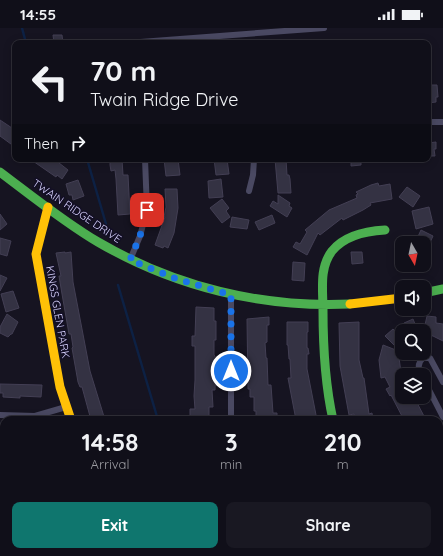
<!DOCTYPE html>
<html lang="en">
<head>
<meta charset="utf-8">
<style>
	body { margin:0; font-family:Quicksand,sans-serif; background:#191822; color:#f1f3f6; height:100vh; display:flex; flex-direction:column; font-size:15px; white-space:nowrap }
	* { box-sizing:border-box; margin:0 }
	p { font-size:13px; color:#9c9ca2 }
	.icon { flex:none; width:22px; height:22px; fill:none; stroke:currentColor; stroke-width:2; stroke-linecap:round; stroke-linejoin:round }
	.map { position:relative; flex:1; overflow:hidden }
	.details { position:absolute; left:0px; top:388px; width:443px; height:140px; display:flex; flex-direction:column; background:#100f19; border-radius:12px 12px 0 0; box-shadow:0 2px 10px #0003,0 0 0 1px #302f38 }
	.details>* { flex:none }
	.hud { position:absolute; left:12px; top:12px; width:419px; height:122px; border-radius:8px; box-shadow:0 2px 10px #0003,0 0 0 1px #302f38; background:#100f19; color:#f1f3f6; overflow:hidden }
	.needle { width:26px; rotate:171deg }
	.fabs { position:absolute; left:395px; top:208px; display:grid; gap:8px }
	.fabs a { display:grid; place-items:center; width:36px; height:36px; border-radius:8px; background:#100f19; box-shadow:0 2px 10px #0003,0 0 0 1px #302f38; font-size:20px }
	.pin { position:absolute; display:grid; place-items:center; width:34px; height:34px; color:#fff; margin:-17px; border-radius:8px; box-shadow:0 2px 6px #0006 }
	.me { position:absolute; width:44px; margin:-22px; rotate:0deg; stroke-linejoin:round; filter:drop-shadow(0 0 3px #0008) }
	.turn { display:flex; align-items:center; gap:14px; height:84px; padding:0 12px; font-size:18px }
	.turn .icon { width:52px; height:52px; stroke-width:2.5 }
	.turn b { display:block; font-size:28px; line-height:34px }
	.then { display:flex; align-items:center; height:38px; padding:0 12px; background:#0003; gap:8px; font-size:15px }
	.eta { display:flex; justify-content:space-evenly; align-items:center; height:68px; text-align:center }
	.eta b { font-size:24px; font-weight:800; line-height:28px }
	.button { display:flex; gap:8px; margin-top:auto; padding:8px 12px }
	.button a { flex:1; height:46px; border-radius:8px; background:#0f766e; color:#fff; font-size:16px; font-weight:800; line-height:46px; text-align:center }
	.button a+a { background:#191822; color:#f1f3f6 }
	.status { display:flex; justify-content:space-between; align-items:center; height:28px; padding:0 20px; background:#100f19; direction:ltr }
	.status svg { height:11px; fill:currentColor }
	.map>svg:first-child { display:block }
</style>
</head>
<body>
<div class="status"><b>14:55</b><svg viewBox="0 0 49 12"><path d="M0 12V9h3v3zM5 12V6h3v6zM10 12V3h3v9zM15 12V0h3v12zM26 1h20v11H26zM47 4h2v5h-2z"/></svg></div>
<div class="map">
<svg width="443" height="528" viewBox="0 0 443 528">
	<rect width="100%" height="100%" fill="#161421"/>
	<g fill="none" stroke-linecap="round" stroke-linejoin="round">
		<!-- stream -->
		<path stroke="#0d2144" stroke-width="2.5" d="M22,0L26,15
			M87,131L106,196
			M118,257L158,392
			M192,528L201,524
			M296,528L297,524"/>
	</g>
	<!-- building -->
	<path fill="#343243" stroke="#433f54" d="M53,7H62L63,15H54Z
		M428,57H437L438,69H436V74L428,75Z
		M0,92L15,102V119L0,108Z
		M436,114V121H434L435,128H428V115Z
		M30,131H54L68,142L62,151L57,147L56,149Z
		M110,131H122L123,147H128L130,186L118,187L116,151L115,142L111,143L110,137Z
		M164,131H178L180,147L166,148Z
		M214,131H227L229,146L216,147Z
		M275,131H286L287,147H289L290,151L291,165H278Z
		M351,131H361V137L351,138Z
		M221,151L223,169L209,170L208,153Z
		M78,152L84,168L73,172L72,167H69L66,156Z
		M378,155L379,158L390,156L392,171L370,175L371,177L363,182L343,192L342,190L320,207L318,205L307,227L293,219L296,214L300,216L307,204L305,202L329,182L357,170L356,167L358,166L356,164L371,157Z
		M407,159L420,168L413,179L399,169Z
		M165,161H177L178,180L174,205L168,220L164,218L163,220L155,217L165,189H164L166,179Z
		M278,167L290,175L289,178L292,180L287,189L270,178L273,173L278,176Z
		M222,171L229,180L226,183L230,189L222,195L210,180Z
		M429,179L433,196L416,201L412,183Z
		M0,186L7,196L0,202Z
		M272,187L275,195L259,202L255,194Z
		M232,189L249,192L247,201L230,199Z
		M421,202L433,208L424,228V215H415Z
		M0,210L11,213L7,228L0,226Z
		M65,224V225L71,224L73,254L90,343L105,392H91L82,359H80L78,354L72,320L73,319L71,306H69L62,266L59,248H61L56,225Z
		M351,224H362L363,235L352,236Z
		M293,234L305,235L304,253L292,252Z
		M0,247L7,250L0,263Z
		M13,263L19,280L6,284L1,266Z
		M196,279L214,280V293H216V312H214V327L215,328L216,338L215,362H212L213,379H209V391H190V381H195L194,368L195,352V318H192V308H195Z
		M7,286L18,294L12,306H11L8,309L0,305V299Z
		M427,288L436,289V295L443,296V313L433,308L424,306V303H408L404,295L413,291L415,296L425,297Z
		M269,289V297H267V314L265,315L266,330H267L268,357H271L273,385H277V392H257L256,391V383H254V369H250V361H248L247,291Z
		M287,294H308V304H307V320H308L309,326H307V341L317,392H296L288,350H291L290,331H289L288,317H287Z
		M359,294V332L363,350H364L369,386L372,385L373,392H353V390L354,389V386L349,387L340,338L339,295Z
		M393,301L402,310V317L398,321L385,308Z
		M383,317L401,324L399,330L402,351V369H414L426,392H404L391,367L390,368L386,361L390,359L385,349L381,350L379,332Z
		M0,356L42,357L41,369L20,368V370L3,369V365H0Z"/>
	<g fill="none" stroke-linecap="round" stroke-linejoin="round">
		<!-- street -->
		<path stroke="#4a4962" stroke-width="6" d="M127,15L324,0
			M428,94H443
			M249,163L253,147L254,131
			M130,232L140,208L147,182L145,131
			M231,267V387
			M422,347C418,340 417,336 423,330H430L443,354
			M424,352L443,389
			M0,387L35,388L66,379
			M439,486L443,487"/>
		<!-- fast -->
		<path stroke="#4caf50" stroke-width="9" d="M0,144C32,168 64,194 98,214C175,259 262,280 350,276
			M424,265L443,261
			M333,392C325,356 323,319 323,282C323,262 319,240 332,223C345,207 366,203 385,202
			M0,510L4,511
			M36,524L46,528
			M0,525L8,528"/>
		<!-- slow -->
		<path stroke="#ffc107" stroke-width="9" d="M48,179L36,226L60,359L71,392
			M350,276L402,270"/>
	</g>
	<g fill="none" stroke-linecap="round" stroke-linejoin="round">
		<!-- route -->
		<path stroke="#1a73e8" stroke-width="7" stroke-dasharray="0 12.6" d="M147,182L140,208L130,232L177,251L231,267V343"/>
	</g>
	<g text-anchor="middle" dominant-baseline="central" stroke-width="3" stroke-linejoin="round" paint-order="stroke">
		<!-- street labels -->
		<g font-size="11" fill="#d9d4ff" stroke="#130f26">
			<text transform="translate(77 183) rotate(34)">TWAIN RIDGE DRIVE</text>
			<text transform="translate(58 284) rotate(80)">KINGS GLEN PARK</text>
		</g>
	</g>
</svg>
<div class="fabs">
<a><svg class="needle" viewBox="-14 -14 28 28"><path d="M0-13l5 13h-10z" fill="#e53935"/><path d="M0 13l5-13h-10z" fill="#9c9ca2"/></svg></a>
<a><svg class="icon" aria-label="sound" viewBox="0 0 24 24"><path d="M4 9h4l5-4v14l-5-4H4zM17 9q2 3 0 6"/></svg></a>
<a><svg class="icon" aria-label="search" viewBox="0 0 24 24"><circle cx="10" cy="10" r="6"/><path d="M15 15l6 6"/></svg></a>
<a><svg class="icon" aria-label="layers" viewBox="0 0 24 24"><path d="M12 4l9 5-9 5-9-5zM3 14l9 5 9-5"/></svg></a>
</div>
<div class="pin" style="left:147px;top:182px;background:#d93025"><svg class="icon" aria-label="arrive" viewBox="0 0 24 24"><path d="M6 21V4h12l-3 4 3 4H6"/></svg></div>
<svg class="me" style="left:231px;top:343px" viewBox="-20 -20 40 40"><circle r="17" fill="#1a73e8" stroke="#fff" stroke-width="3"/><path d="M0-11L8 9 0 5-8 9z" fill="#fff"/></svg>
<div class="hud">
<div class="turn"><svg class="icon" aria-label="left" viewBox="0 0 24 24"><path d="M17 20v-9H6M10 6l-5 5 5 5"/></svg><div><b>70 m</b>Twain Ridge Drive</div></div>
<div class="then">Then<svg class="icon" aria-label="right" viewBox="0 0 24 24"><path d="M7 20v-9h11M14 6l5 5-5 5"/></svg></div>
</div>
<section class="details">
<div class="eta">
<div><b>14:58</b><p>Arrival</p></div>
<div><b>3</b><p>min</p></div>
<div><b>210</b><p>m</p></div>
</div>
<div class="button"><a>Exit</a><a>Share</a></div>
</section>
</div>
</body>
</html>
